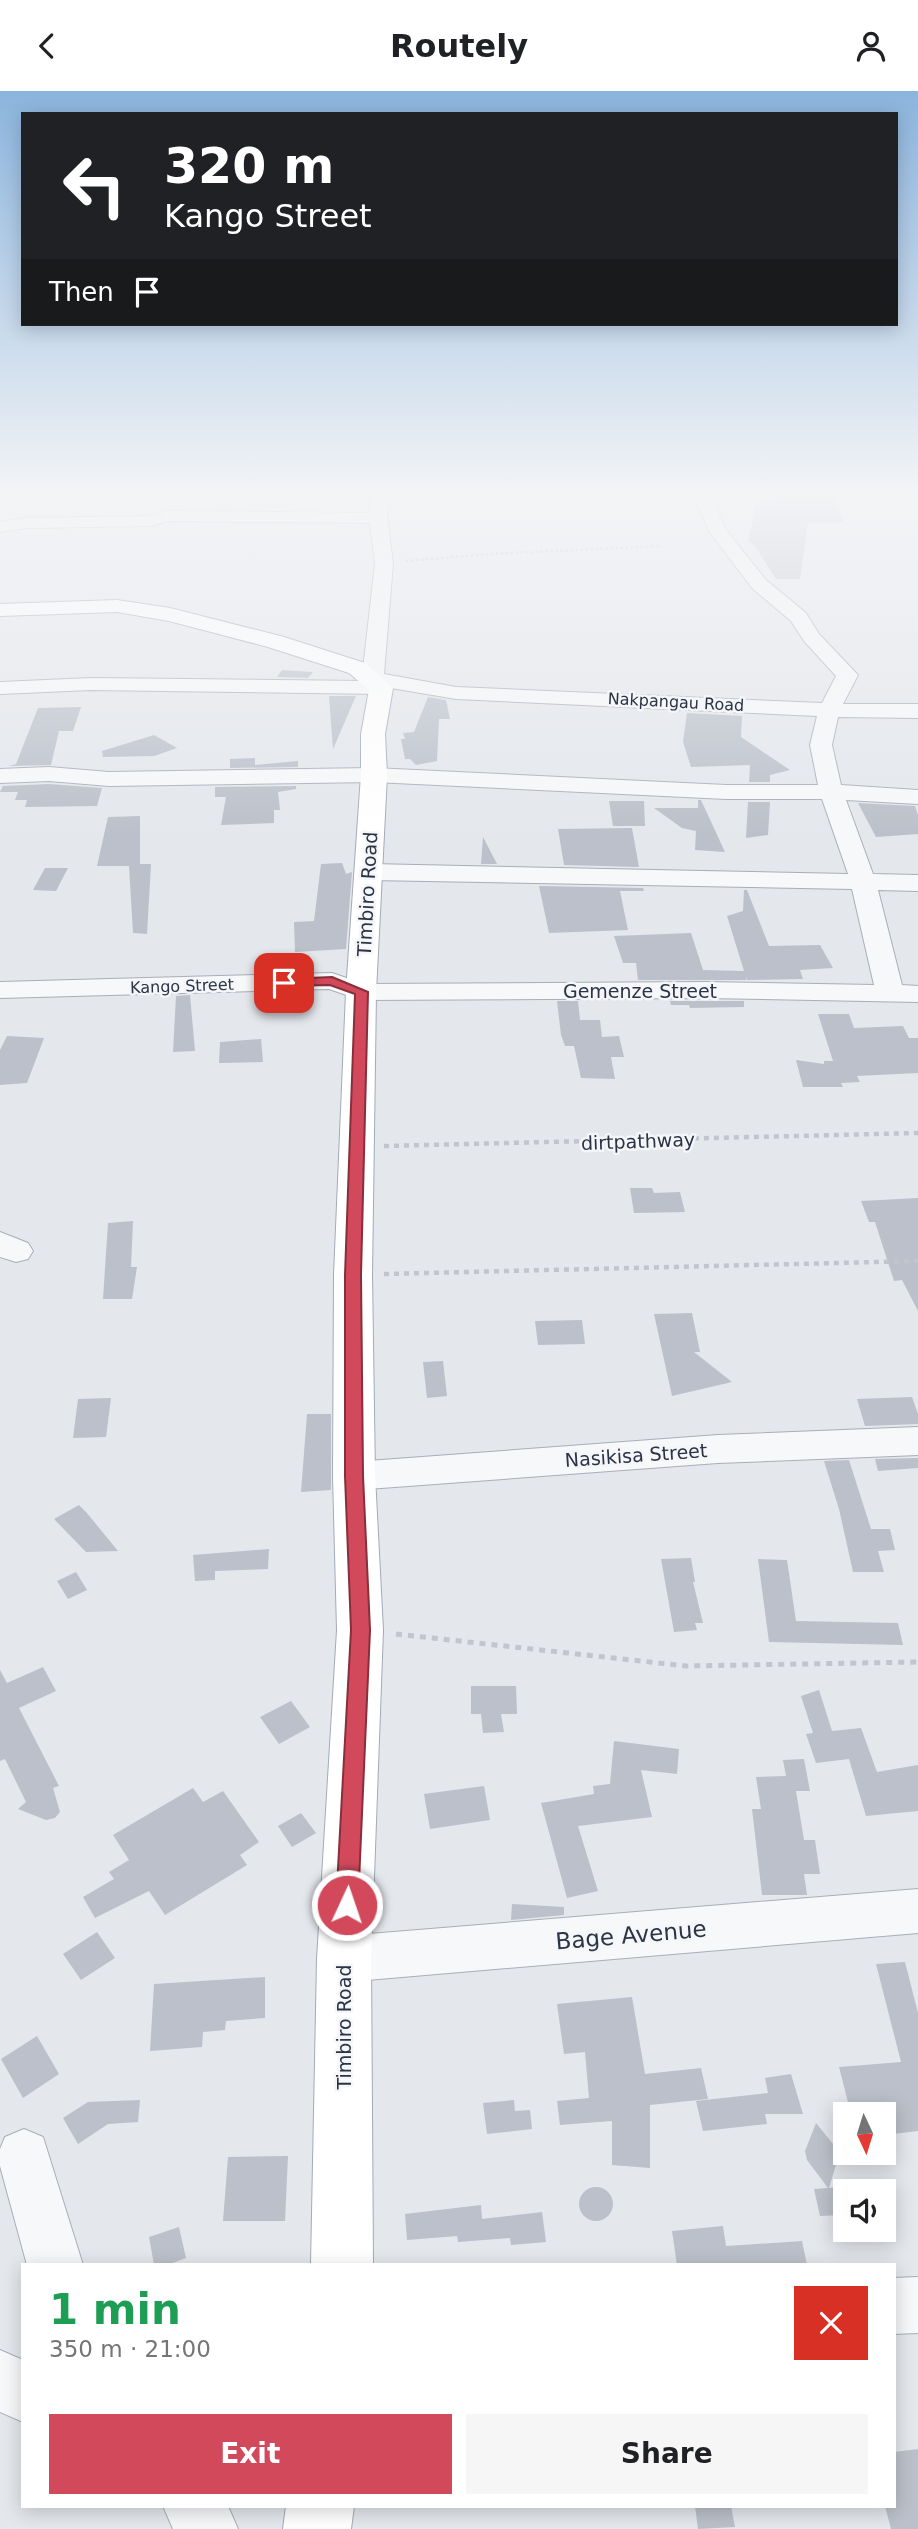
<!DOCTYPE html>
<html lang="en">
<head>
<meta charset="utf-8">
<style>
	body { margin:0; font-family:"DejaVu Sans",sans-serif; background:#f6f6f6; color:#202124; height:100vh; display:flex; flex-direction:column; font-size:26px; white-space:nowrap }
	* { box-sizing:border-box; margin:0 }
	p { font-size:23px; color:#757577 }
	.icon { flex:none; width:38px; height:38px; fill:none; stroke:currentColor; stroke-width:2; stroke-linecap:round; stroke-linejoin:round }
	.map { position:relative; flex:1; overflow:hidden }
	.side { position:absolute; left:21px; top:2172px; width:875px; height:245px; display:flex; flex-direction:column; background:#fff; border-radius:0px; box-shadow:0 4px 18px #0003 }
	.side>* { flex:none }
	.banner { position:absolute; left:21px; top:21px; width:877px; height:214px; border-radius:0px; box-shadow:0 4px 18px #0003; background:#202124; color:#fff; overflow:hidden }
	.needle { width:46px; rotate:176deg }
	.buttons { position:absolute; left:833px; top:2011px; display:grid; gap:14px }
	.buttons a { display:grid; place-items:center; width:63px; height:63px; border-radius:0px; background:#fff; box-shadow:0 4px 18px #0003; font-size:35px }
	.pin { position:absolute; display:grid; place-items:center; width:60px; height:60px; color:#fff; margin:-30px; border-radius:14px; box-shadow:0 4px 10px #0006 }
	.me { position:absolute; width:77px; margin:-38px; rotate:3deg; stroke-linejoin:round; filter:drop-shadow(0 0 5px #0008) }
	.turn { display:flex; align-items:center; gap:24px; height:147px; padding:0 28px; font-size:32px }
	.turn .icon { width:91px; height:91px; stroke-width:2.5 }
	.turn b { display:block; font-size:49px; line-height:60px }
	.then { display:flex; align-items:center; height:66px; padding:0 28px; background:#0003; gap:14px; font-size:26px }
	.round { display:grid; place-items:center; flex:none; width:74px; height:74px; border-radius:0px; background:#f6f6f6 }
	.overview { display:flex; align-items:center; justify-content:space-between; height:119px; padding:0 28px }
	h1 { font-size:42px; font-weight:800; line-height:52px; color:#1e9e55 }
	.cta { display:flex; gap:14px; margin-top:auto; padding:14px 28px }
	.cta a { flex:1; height:80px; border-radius:0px; background:#d1495b; color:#fff; font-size:28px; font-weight:800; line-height:80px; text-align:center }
	.cta a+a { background:#f6f6f6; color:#202124 }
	header { display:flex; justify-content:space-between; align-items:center; height:91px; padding:0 28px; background:#fff; font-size:32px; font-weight:800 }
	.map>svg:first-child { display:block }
</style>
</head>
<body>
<header><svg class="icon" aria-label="back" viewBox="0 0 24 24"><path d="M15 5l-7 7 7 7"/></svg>Routely<svg class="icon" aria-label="person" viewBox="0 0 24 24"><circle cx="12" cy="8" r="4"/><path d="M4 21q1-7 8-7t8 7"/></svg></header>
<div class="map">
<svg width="918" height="2438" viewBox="0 0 918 2438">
	<rect width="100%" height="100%" fill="#e4e7ec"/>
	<!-- building -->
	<path fill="#bbc0ca" d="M832,407L844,431L808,432L800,488H776L754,454L748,450L757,409Z
		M282,579L313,581L308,587L277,586Z
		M329,605H356L333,658Z
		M428,606L446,609L450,628H439L437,670L416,674L410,668H405L401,648H405L403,642L414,641Z
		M81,616L73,640H59L51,674L9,675L16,673L38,617Z
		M687,622L742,625L741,646L790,679L770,684V691H749L750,674L691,676L683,651Z
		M154,644L177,657L154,665L103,666L102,660Z
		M255,667V674L298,670V676L230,677V668Z
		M49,693L102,697L97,715L25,716L27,709H15L18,701H0L3,695Z
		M296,695V698L278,701L280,719H274V732L221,734L226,706H215V696Z
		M698,709H701L725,761L695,759L696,740L682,737L654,717H698Z
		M609,710H644L645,735H613Z
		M748,711H770L768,744L746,747Z
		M858,712L915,715L918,724V743L876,746Z
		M140,725V773H151L147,843L133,842L129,775H97L108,726Z
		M632,737L639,776L564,774L558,738Z
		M483,746L497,773H481Z
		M342,772L346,783L352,781L346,858L295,861L294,831L314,830L321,773Z
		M45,777H68L56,800L33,799Z
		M539,795L643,797L644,800H620L628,839L549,842Z
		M744,799H747L769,855L820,854L833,877L800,879L803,888L747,889L746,886V889H638L636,872H623L614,845L691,842L703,879L744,880L727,825L743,820Z
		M190,904L195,960L173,961L176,905Z
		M557,910H578L580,929H600L602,946L619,945L624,966H611L615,988L581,987L574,955H565L561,944Z
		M670,910H744V916L690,917L689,914H671Z
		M818,923H849L854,937L903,935L909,947H918V982L857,985L860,991L841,992L843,996H803L796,969L824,973V970H833Z
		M7,945L44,947L27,992L0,994V959Z
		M261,948L263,971L219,972L220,951Z
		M630,1097H652L654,1102L680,1101L685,1121L634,1122Z
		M918,1107V1220L902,1189L894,1190L875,1131H869L861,1110Z
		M133,1130L131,1176H137L132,1208H103L108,1132Z
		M692,1222L700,1261H694L732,1291L672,1305L654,1223Z
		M582,1229L585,1253L538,1254L535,1230Z
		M443,1270L447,1305L427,1307L423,1271Z
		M912,1306L918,1323V1333L865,1335L857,1308Z
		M111,1307L106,1346L73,1347L78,1308Z
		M307,1323H331V1399L301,1401Z
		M918,1367V1377L878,1380L875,1368Z
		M849,1369L871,1438H890L895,1459L878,1460L884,1481H853L839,1418L824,1370Z
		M79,1414L86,1421L118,1460L86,1461L54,1428Z
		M269,1458L268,1478L215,1480V1489L195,1490L193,1464Z
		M691,1467L695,1491H693L703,1532H695L697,1539L674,1541L661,1468Z
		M758,1468L787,1469L796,1530L898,1532L903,1554L769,1551Z
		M76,1481L87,1499L68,1508L57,1490Z
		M43,1576L56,1600L19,1617L59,1695L53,1697L60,1721L55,1727L46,1729L18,1718L26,1711L5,1668L0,1670V1579L7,1592Z
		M471,1595H516L517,1623H501L504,1641L483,1642L481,1623H471Z
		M819,1599L832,1640L861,1637L877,1681L918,1674V1720L866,1725L849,1668L816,1672L806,1643L813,1642L801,1605Z
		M291,1610L310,1636L279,1653L260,1626Z
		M614,1650L679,1658L677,1683L641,1679L652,1726L578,1735L598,1800L567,1807L541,1712L594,1703L593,1695L610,1693Z
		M804,1668L810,1700H796L804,1749H815L820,1783H804L807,1804H762L752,1718H761L756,1686L786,1685L783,1669Z
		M484,1695L490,1729L430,1738L424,1703Z
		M193,1697L203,1711L223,1700L259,1751L240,1764L247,1774L165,1824L149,1800L95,1827L83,1806L114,1788L109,1781L129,1769L113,1744Z
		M301,1722L316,1742L292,1756L278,1735Z
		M512,1813L564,1816V1824L511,1829Z
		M97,1841L115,1867L81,1889L63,1863Z
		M905,1871L918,1922V2040L884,2044V2023H851L839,1976L901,1971L876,1873Z
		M265,1886V1927L226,1930L225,1939L203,1941L202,1956L150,1960L154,1893Z
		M632,1906L645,1983L701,1977L708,2008L650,2014V2077L612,2074V2030L560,2034L557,2010L589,2007L585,1961L564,1963L557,1913Z
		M37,1945L59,1983L23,2007L1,1968Z
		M791,1983L803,2023H765L767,2033L703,2040L696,2010L768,2002L765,1987Z
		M140,2009L138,2031L108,2033L78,2053L63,2027L88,2011Z
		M514,2009L515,2020L530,2019L532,2038L487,2043L483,2012Z
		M816,2032L837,2058L838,2067L829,2097L836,2096L842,2124L820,2125L814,2098L828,2097L807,2069L805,2060Z
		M288,2065L285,2130H223L228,2066Z
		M579 2113a17 17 0 1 1 34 0a17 17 0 1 1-34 0Z
		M481,2114L482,2128L542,2121L546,2151L511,2154L510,2147L458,2151L457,2145L407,2149L405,2123Z
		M723,2135L726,2155L802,2150L807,2174H677L672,2140Z
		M179,2136L186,2167L167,2174H154L149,2146Z
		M918,2358V2438H891L885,2415H894V2361Z
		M695,2415H731L735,2436L698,2438Z"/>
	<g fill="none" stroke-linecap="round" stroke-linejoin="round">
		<!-- minor casing -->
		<g stroke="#a9aeb7" stroke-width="2">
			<path id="minor" d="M371,402H389L387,427L393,472L384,583L456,596L822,612L836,585L804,550L791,530L752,497L709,440L693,402H710L726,439L766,489L806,522L819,543L858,584L843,613H918V627L838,626L832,654L841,694L918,699V713L846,709L873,783L918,784V800L878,799L902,894L918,895V911L705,907L361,909L329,898L0,907V891L332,882L364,893L705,891L874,894L852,798L370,789L361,786L357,781L361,776L370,773L848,783L822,708H726L374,691L109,695L49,690L0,692V678L49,676L109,681L374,677L726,694H818L810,654L817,625L456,608L391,597L389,602L381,603L91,599L0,603V591L91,587L365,590L362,587L375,472L370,432L168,430L149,435L26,437L0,441V431L26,427L149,425L168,420L370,422Z
				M0,1141L28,1152L33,1160L28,1168L16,1171L0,1166Z
				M918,1336V1364L718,1372L354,1399L340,1395L335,1385L340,1375L354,1371L718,1344Z
				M918,1798V1842L344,1891L327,1884L319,1868L327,1852L344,1845Z
				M24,2038L43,2046L83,2174H27L0,2075V2058L5,2046Z
				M918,2186V2242L894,2243V2187Z
				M0,2259L23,2269V2331L0,2321Z
				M163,2415H228L238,2438H173Z"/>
		</g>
		<!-- major casing -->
		<g stroke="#a3abb8" stroke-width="2">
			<path id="major" d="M117,509L170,517L284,546L365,572L393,597L385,643L387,684L376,901L372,1184L375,1385L383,1539L371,1868L373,2174H311L317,1868L337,1539L333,1385L334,1184L346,901L361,684V643L369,599L349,582L268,556L169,530L117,521L0,525V513Z
				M286,2415H354L351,2438H283Z"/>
		</g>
		<!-- path-far2 -->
		<path stroke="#c2c5cb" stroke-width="2.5" stroke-dasharray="2.5 2.5" stroke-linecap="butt" d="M406,470L489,463L661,455"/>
		<!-- path-far1 -->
		<path stroke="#c2c5cb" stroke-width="4.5" stroke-dasharray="5 5" stroke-linecap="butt" d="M384,1055L918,1042
			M384,1183L918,1170"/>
		<!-- path -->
		<path stroke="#c2c5cb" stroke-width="5" stroke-dasharray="6 6" stroke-linecap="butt" d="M396,1543L686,1575L918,1571"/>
		<!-- minor -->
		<use href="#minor" fill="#f7f8fa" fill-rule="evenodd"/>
		<!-- major -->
		<use href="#major" fill="#fff" fill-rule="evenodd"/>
	</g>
	<!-- sky -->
	<linearGradient id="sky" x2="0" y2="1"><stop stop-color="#8bb4dd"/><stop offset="0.54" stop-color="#f3f4f6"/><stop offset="1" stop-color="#f3f4f6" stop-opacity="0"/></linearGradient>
	<rect width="918" height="744" fill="url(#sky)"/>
	<!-- route -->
	<path fill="#d1495b" stroke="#882f3b" stroke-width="2" d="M332,886L368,901L361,1184L363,1385L370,1539L358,1814L355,1821L347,1824L339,1821L336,1814L351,1539L345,1385V1184L355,903L330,894L284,895L277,892L284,888Z"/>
	<g text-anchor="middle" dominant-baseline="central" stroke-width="5" stroke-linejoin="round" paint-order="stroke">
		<!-- far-street labels -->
		<g font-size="16" fill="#2b3445" stroke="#f4f6f9">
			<text transform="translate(676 611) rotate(3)">Nakpangau Road</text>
			<text transform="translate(182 895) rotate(-2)">Kango Street</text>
		</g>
		<!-- street labels -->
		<g font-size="19" fill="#2b3445" stroke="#f4f6f9">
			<text transform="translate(367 803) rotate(-87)">Timbiro Road</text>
			<text x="640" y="900">Gemenze Street</text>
			<text transform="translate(638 1050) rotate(-2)">dirtpathway</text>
			<text transform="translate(636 1364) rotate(-4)">Nasikisa Street</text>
			<text transform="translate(344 1936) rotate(-90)">Timbiro Road</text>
		</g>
		<!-- near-street labels -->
		<g font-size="23" fill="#2b3445" stroke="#f4f6f9">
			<text transform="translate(631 1844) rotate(-5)">Bage Avenue</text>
		</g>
	</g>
</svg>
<div class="buttons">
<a><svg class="needle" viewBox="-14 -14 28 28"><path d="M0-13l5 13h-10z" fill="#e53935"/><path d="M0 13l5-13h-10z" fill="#757577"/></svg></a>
<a><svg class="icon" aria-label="sound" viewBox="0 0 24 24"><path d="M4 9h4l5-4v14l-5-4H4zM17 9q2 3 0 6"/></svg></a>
</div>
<div class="pin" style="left:284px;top:892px;background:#d93025"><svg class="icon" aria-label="arrive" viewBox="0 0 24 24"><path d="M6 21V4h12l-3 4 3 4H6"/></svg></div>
<svg class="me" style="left:347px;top:1814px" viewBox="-20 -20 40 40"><circle r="17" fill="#d1495b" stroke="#fff" stroke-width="3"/><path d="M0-11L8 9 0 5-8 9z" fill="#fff"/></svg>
<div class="banner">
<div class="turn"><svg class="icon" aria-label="left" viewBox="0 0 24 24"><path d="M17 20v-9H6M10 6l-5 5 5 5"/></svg><div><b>320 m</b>Kango Street</div></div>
<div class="then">Then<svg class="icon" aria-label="arrive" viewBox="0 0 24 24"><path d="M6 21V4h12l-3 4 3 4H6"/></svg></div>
</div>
<section class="side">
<div class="overview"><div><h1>1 min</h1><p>350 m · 21:00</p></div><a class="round" style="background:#d93025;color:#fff"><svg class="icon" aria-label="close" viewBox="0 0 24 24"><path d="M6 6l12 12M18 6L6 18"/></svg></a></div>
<div class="cta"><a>Exit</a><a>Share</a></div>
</section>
</div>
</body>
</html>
